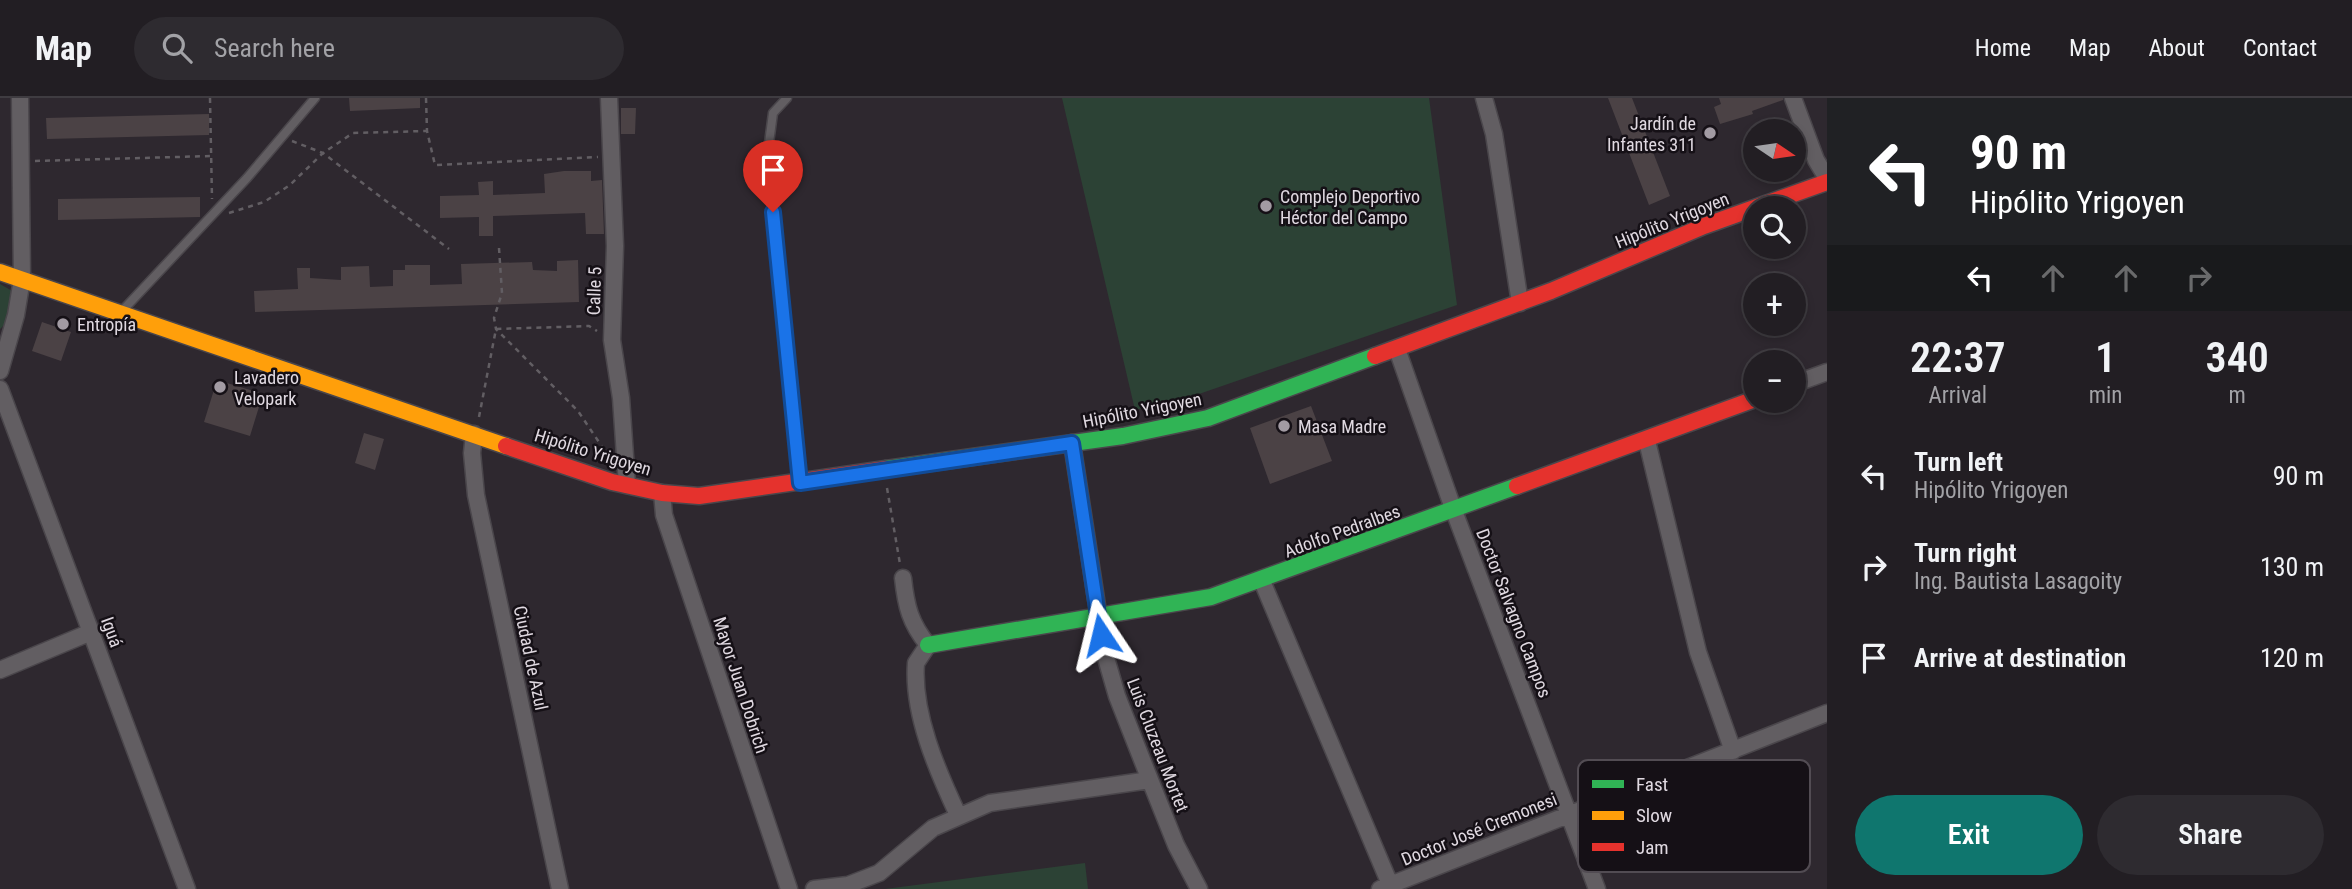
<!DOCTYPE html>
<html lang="en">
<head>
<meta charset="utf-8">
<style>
	body { margin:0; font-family:"Roboto Condensed",sans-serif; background:#2e2b30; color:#f1f3f6; height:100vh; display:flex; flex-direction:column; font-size:26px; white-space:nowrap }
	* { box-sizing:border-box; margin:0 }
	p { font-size:23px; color:#a2a2a6 }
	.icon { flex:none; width:38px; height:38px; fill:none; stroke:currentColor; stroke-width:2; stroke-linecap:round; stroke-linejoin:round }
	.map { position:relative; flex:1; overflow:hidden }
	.panel { display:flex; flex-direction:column; background:#221e23; width:525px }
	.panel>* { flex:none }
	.top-card { background:#202124; color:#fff; overflow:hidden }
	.needle { width:46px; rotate:103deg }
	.tools { position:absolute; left:1743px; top:21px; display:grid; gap:14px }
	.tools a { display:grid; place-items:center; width:63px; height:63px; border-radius:50%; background:#221e23; box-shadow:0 4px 10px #0003,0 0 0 2px #3f3c41; font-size:35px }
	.pin { position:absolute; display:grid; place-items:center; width:60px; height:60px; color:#fff; margin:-72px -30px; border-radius:50% 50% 50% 0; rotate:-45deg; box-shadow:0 0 7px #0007 }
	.pin .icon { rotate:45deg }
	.me { position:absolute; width:77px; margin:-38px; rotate:350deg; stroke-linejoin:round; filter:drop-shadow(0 0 5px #0008) }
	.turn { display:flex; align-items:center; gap:24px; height:147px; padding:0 28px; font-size:32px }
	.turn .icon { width:91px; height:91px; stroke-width:2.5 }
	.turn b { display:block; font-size:49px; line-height:60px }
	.lanes { display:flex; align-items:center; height:66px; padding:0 28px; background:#0003; justify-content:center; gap:35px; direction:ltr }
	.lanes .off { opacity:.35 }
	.eta { display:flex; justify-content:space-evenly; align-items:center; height:119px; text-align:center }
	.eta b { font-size:42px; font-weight:600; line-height:49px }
	.button { display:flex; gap:14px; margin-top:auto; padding:14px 28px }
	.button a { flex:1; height:80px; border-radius:42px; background:#0f766e; color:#fff; font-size:28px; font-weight:600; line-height:80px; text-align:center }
	.button a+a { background:#2e2b30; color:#f1f3f6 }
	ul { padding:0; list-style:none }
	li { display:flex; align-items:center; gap:21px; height:91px; padding:0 28px }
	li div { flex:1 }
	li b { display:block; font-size:26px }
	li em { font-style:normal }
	header { display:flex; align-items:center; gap:42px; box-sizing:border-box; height:98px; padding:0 35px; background:#221e23; border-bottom:2px solid #3f3c41 }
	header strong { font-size:33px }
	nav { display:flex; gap:38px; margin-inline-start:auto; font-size:24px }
	.search { width:490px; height:63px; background:#2e2b30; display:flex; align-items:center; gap:18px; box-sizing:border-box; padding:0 24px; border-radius:38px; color:#a2a2a6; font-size:26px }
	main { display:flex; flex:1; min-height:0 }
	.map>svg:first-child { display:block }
</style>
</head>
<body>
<header>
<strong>Map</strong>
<div class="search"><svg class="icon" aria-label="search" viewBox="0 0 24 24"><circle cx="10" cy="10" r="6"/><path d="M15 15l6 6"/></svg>Search here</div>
<nav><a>Home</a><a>Map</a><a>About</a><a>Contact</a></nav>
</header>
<main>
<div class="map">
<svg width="1827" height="791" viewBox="0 0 1827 791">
	<rect width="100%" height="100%" fill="#2e282f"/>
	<!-- green -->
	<path fill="#2c4235" d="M1062,0H1429L1457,207L1199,296L1135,312Z
		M0,186L14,194L6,225L0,231Z
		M1085,765L1088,791H885Z"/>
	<!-- building -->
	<path fill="#4b4245" d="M349,0H420V10L350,13Z
		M1608,0H1632L1670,98L1649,107Z
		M1719,0H1783V2L1752,13L1753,16L1720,26L1714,9L1721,6Z
		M621,10H636L635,36H621Z
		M209,16V37L47,41L46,20Z
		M564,73H591V83L602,82L604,136H586L585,115L493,118V138H479V119L440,120V98L479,97L478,84L493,83V97L545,95L544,76Z
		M200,99V119L58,122V101Z
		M578,162L579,204L255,214L254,193L298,191L297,170H310V180L341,182V169L369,168L370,189L393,188V172H405V167H430V187L462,186L461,166L532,164L533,172L557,173V163Z
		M42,224L71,234L61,263L32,253Z
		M217,282L263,296L250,338L204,324Z
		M1311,308L1332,363L1270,386L1250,330Z
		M364,335L384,341L375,372L355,365Z"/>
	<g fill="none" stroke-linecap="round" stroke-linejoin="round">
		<!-- lane casing -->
		<g stroke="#4a464b" stroke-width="11">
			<path id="lane" d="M787,0L773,15L767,60L799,382
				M123,212L247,80L315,0"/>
		</g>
		<!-- street casing -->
		<g stroke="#4a464b" stroke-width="19">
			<path id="street" d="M609,0L615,148L612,242L621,300L627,387
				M1484,0L1494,36L1520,205
				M1793,0L1816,62L1827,80
				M1397,251L1454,413L1597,791
				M0,273L16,217L22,181L20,0
				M1794,286L1827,274
				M0,291L187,791
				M474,336L472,355L476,397L560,791
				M1647,343L1698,554L1733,653
				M1072,345L1104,553L1117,598L1150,682L1176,747L1199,791
				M662,395L664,417L789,791
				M903,480C906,508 910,525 928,547L916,565C912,615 937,672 958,717
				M1262,483L1392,791
				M0,572L91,534
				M814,791L848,787L879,775L933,730L990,705L1150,682
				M1380,791L1827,615"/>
		</g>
		<!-- fast casing -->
		<g stroke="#4a464b" stroke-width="19">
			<path id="fast" d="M886,371L1123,338L1208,320L1375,258
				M928,547L1211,499L1517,388"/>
		</g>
		<!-- slow casing -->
		<g stroke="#4a464b" stroke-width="19">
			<path id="slow" d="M0,174L506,348"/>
		</g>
		<!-- jam casing -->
		<g stroke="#4a464b" stroke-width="19">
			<path id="jam" d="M1375,258L1551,193L1704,128L1827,84
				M506,348L612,384L662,395L699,398L886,371
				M1517,388L1755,301"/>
		</g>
		<!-- path -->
		<path stroke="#625e63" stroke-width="2.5" stroke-dasharray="5 5" stroke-linecap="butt" d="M210,0L212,101
			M426,0L427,33L435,67L598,59
			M292,43L323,55L449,151
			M35,63L212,58
			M229,115L264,104L290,87L323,55L353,35L427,33
			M499,150L502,195L494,220L496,231L578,313L609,359
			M479,319L496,231L589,228L597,233
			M887,390L900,466"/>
		<!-- lane -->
		<use href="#lane" stroke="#625e62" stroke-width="8"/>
		<!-- street -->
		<use href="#street" stroke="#625e62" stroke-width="16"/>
		<!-- fast -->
		<use href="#fast" stroke="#30b455" stroke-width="16"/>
		<!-- slow -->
		<use href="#slow" stroke="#ff9f0a" stroke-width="16"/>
		<!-- jam -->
		<use href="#jam" stroke="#e5322d" stroke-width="16"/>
	</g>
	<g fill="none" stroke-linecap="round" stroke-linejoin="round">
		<!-- route casing -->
		<g stroke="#114b97" stroke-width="18">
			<path id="route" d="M773,114L800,385L1072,345L1101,537"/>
		</g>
		<!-- route -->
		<use href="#route" stroke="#1a73e8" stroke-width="12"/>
	</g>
	<!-- markers -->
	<g fill="#a29ba3" stroke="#151016" stroke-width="2.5">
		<circle cx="1710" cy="35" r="7"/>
		<circle cx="1266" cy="108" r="7"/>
		<circle cx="63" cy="226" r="7"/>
		<circle cx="220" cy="289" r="7"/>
		<circle cx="1284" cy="328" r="7"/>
	</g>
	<g text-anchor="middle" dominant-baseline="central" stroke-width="5" stroke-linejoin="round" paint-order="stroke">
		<!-- poi labels -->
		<g font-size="18" fill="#e0d9e1" stroke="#151016" text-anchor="start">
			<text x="1696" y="25" text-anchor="end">Jardín de<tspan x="1696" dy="21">Infantes 311</tspan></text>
			<text x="1280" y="98">Complejo Deportivo<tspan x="1280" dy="21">Héctor del Campo</tspan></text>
			<text x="77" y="226">Entropía</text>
			<text x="234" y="279">Lavadero<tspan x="234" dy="21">Velopark</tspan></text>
			<text x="1298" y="328">Masa Madre</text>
		</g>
		<!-- street labels -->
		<g font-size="18" fill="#e0d9e1" stroke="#151016">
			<text transform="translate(1672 122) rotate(-22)">Hipólito Yrigoyen</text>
			<text transform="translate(594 193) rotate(-88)">Calle 5</text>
			<text transform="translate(1142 312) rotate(-11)">Hipólito Yrigoyen</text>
			<text transform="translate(593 354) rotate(17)">Hipólito Yrigoyen</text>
			<text transform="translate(1342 433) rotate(-20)">Adolfo Pedralbes</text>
			<text transform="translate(1514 515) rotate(69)">Doctor Salvagno Campos</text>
			<text transform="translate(112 534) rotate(70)">Iguá</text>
			<text transform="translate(531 560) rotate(78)">Ciudad de Azul</text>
			<text transform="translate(741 587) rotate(72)">Mayor Juan Dobrich</text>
			<text transform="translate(1158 647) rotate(69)">Luis Cluzeau Mortet</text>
			<text transform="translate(1479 731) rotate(-22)">Doctor José Cremonesi</text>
		</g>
	</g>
	<!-- legend -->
	<rect x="1578" y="662" width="232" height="112" rx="10" fill="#151016" stroke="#524c53" stroke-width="2"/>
	<rect x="1592" y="682" width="32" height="8" fill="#30b455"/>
	<rect x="1592" y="713" width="32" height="9" fill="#ff9f0a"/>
	<rect x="1592" y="745" width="32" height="8" fill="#e5322d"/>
	<g font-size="19" fill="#e0d9e1">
		<text x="1636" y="693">Fast</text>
		<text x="1636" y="724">Slow</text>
		<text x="1636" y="756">Jam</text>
	</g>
</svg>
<div class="tools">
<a><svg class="needle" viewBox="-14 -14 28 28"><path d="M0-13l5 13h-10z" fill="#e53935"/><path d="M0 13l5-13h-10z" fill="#a2a2a6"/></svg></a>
<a><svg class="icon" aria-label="search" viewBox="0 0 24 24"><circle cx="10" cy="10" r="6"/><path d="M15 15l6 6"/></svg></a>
<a>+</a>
<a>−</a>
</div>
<div class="pin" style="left:773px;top:114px;background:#d93025"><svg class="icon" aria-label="arrive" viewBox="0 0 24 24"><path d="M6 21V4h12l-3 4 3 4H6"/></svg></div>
<svg class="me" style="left:1101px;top:537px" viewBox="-20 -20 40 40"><path d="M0-17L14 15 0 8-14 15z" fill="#1a73e8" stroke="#fff" stroke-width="4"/></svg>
</div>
<section class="panel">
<div class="top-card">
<div class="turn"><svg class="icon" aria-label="left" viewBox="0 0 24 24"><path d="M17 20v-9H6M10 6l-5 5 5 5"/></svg><div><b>90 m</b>Hipólito Yrigoyen</div></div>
<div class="lanes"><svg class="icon" aria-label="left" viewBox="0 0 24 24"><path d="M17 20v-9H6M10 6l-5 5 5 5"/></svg><svg class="icon off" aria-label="ahead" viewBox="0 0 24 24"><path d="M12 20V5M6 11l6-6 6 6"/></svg><svg class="icon off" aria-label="ahead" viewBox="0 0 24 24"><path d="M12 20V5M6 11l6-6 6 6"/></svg><svg class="icon off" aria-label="right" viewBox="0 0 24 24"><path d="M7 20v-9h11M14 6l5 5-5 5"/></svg></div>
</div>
<div class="eta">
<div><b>22:37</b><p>Arrival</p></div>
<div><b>1</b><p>min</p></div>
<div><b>340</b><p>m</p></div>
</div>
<ul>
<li><svg class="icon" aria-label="left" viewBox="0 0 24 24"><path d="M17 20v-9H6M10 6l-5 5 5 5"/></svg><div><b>Turn left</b><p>Hipólito Yrigoyen</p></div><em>90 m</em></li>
<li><svg class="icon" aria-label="right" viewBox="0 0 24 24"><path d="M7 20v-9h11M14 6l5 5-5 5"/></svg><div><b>Turn right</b><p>Ing. Bautista Lasagoity</p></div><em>130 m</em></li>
<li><svg class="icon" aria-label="arrive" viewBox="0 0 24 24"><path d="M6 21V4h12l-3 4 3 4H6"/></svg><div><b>Arrive at destination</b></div><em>120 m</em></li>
</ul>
<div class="button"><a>Exit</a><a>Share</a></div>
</section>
</main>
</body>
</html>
